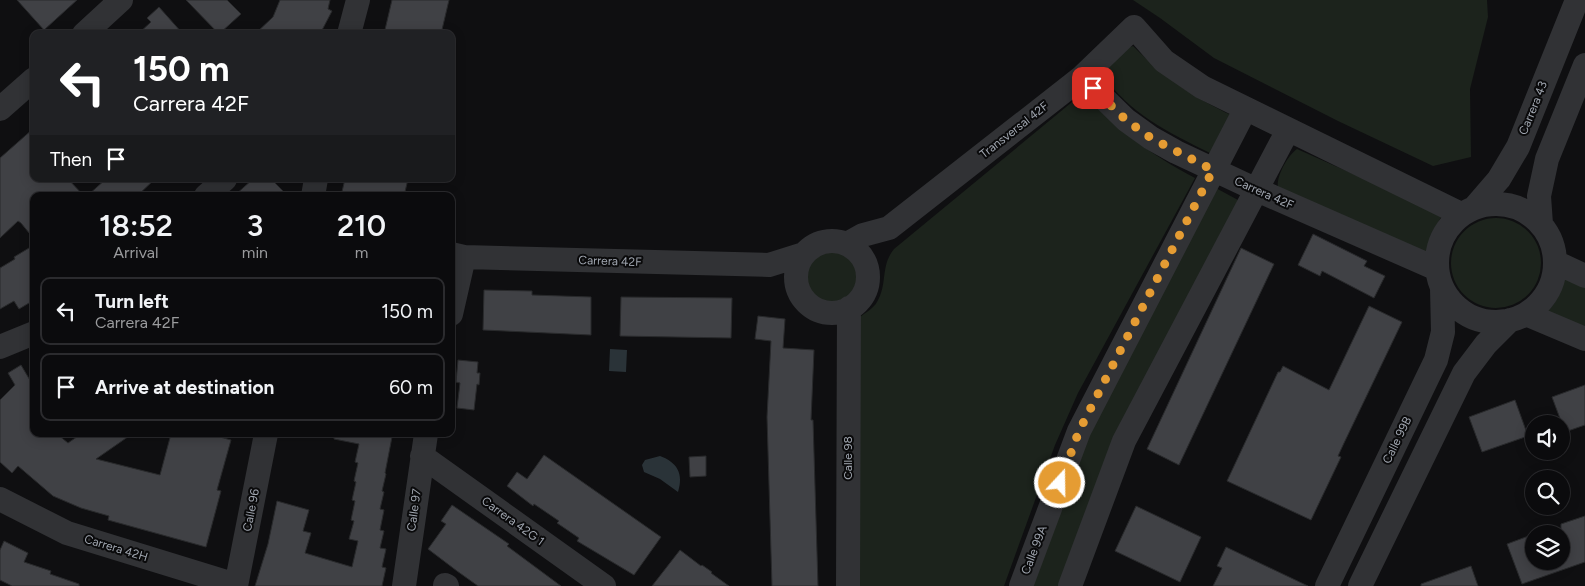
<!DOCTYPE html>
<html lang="en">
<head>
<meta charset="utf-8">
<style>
	body { margin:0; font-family:Figtree,sans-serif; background:#19191b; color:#f1f3f6; height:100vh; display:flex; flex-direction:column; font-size:19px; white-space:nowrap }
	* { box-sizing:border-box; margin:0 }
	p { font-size:16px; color:#9a9b9d }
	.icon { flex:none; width:28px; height:28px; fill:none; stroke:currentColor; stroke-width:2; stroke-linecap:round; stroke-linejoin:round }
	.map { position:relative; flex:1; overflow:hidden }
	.details { position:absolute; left:30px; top:192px; width:425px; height:245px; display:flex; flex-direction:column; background:#0b0b0d; border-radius:10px; box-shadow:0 2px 12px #0003,0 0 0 1px #2b2b2e }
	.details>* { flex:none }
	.hud { position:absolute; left:30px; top:30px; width:425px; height:152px; border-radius:10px; box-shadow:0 2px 12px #0003,0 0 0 1px #2b2b2e; background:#202124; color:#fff; overflow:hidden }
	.buttons { position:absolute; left:1525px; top:415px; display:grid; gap:10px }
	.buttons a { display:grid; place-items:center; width:45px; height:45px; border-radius:50%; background:#0b0b0d; box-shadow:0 2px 12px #0003,0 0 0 1px #2b2b2e; font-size:25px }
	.pin { position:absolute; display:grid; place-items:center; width:42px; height:42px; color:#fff; margin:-21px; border-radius:10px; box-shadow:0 2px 8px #0006 }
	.me { position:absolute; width:55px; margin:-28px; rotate:21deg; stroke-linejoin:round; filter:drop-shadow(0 0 4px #0008) }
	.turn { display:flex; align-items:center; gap:18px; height:105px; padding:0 20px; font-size:22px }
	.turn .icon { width:65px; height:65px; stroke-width:2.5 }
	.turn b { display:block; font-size:35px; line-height:42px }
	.then { display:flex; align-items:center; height:48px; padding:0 20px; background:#0003; gap:10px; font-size:19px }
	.eta { display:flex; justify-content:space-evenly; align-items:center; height:85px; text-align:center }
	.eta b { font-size:30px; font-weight:600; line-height:35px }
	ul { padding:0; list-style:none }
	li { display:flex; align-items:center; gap:15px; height:68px; margin:0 10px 8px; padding:0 10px; border:2px solid #2b2b2e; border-radius:10px }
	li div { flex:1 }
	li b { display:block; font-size:19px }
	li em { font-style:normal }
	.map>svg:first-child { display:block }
</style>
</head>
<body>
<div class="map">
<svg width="1585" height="586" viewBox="0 0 1585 586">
	<rect width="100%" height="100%" fill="#0f0f11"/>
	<!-- green -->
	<path fill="#1c231c" d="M1133,0H1487L1488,17L1470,89L1471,157L1433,166L1338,121L1214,58L1160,18Z
		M1133,46C1164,77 1191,96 1231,115L1212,154C1166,131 1131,115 1100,72L1125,49Z
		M1083,93C1117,130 1150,154 1195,178L1078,393L1055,445L1004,586H857L860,317C866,312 873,309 877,302C888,284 880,266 894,249Z
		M1297,149L1443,214L1431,234L1426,253L1278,188C1276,177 1287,156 1297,149Z
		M1214,187L1238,200L1060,586H1028L1087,432Z
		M1451 263a45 45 0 1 1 90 0a45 45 0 1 1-90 0Z
		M801 276a31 31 0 1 1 62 0a31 31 0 1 1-62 0Z
		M1565,271L1585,281V330L1546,313C1559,300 1563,288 1565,271Z"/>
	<!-- water -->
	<path fill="#2a3338" d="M610,349L627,350L626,372L609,371Z
		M660,456C677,462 684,474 678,492L660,479L644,472L642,465L645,460Z"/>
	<!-- building -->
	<path fill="#404145" stroke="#292a2c" d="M17,0H77L44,30Z
		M186,0H227L241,14L219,34Z
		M280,0H330L328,9L332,11L320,34H255L273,17Z
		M392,0H449L441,34H384Z
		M159,7L183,34H138L151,22L147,18Z
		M34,128V179H68L84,196H34V239L21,223L18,221L0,238V158Z
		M106,179H155L137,196H87Z
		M253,179H271L288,196H234Z
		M345,179H408L404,196H341Z
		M1313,234L1367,261L1364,266L1385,276L1374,298L1322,271L1320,276L1298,265Z
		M34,245V300L19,309L14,301L0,309V268L15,259L14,257Z
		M1241,248L1274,264L1179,465L1147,449Z
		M484,290L532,291V295L591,297V335L483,330Z
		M621,297L732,298L731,338L620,336Z
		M1369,306L1402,322L1344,443L1338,456L1341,457L1311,520L1227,481L1278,372H1280L1283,366L1329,390Z
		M758,316L785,319L783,348L814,350L811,420H813L818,586H772L767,417L771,341L755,339Z
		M458,360L478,362L477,373H480L479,385L477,384L474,410L457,408L460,383L456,382Z
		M21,365L34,387V434H57L68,443L81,434H132L96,459L160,475L171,434H209L231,440L217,490L221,491L206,547L108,520L109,516L81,508L53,496L18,466L12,473L0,462V400L15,385L8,373Z
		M1585,385V425L1565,432L1552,397Z
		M1515,400L1528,436L1482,452L1469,417Z
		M334,434H377L392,437L385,473L386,474L382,491L384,492L380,509L384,510L380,530L384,531L380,548L386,549L382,567L386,568L382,586H255L268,544L277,501L309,510L303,531L311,533L305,553L352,567L358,541L349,539L354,521L351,520L355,501L352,500L356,482L354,481L358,463L355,462L359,444L334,439Z
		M544,455L661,537L634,575L577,541L579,538L557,523L559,521L534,504L533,506L507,486L517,472L527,479Z
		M706,456V476L690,477L689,457Z
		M452,505L509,544L507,546L561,586H478L457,571L428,549L446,524L441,521Z
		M1136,506L1201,537L1180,582L1115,551Z
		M1585,516V562L1522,584L1507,544L1534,534V561H1561V524Z
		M4,541L28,553L24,562L51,571L50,574L79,584V586H12L0,580V550Z
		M1226,547L1308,586H1213L1222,568L1217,566Z
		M680,550L701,566L702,565L712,572L711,573L729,586H652Z
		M1471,566L1478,586H1421V584Z"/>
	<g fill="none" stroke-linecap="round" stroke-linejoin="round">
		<!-- minor -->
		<path stroke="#313235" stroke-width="24" d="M84,34L121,0
			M349,34L358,0
			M1082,77L1126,120L1151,138L1176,152L1257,190L1437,269
			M0,109L34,79
			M206,196L225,179
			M313,196L316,179
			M1437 263a59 59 0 1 1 118 0a59 59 0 1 1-118 0Z
			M1474,208L1499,179L1518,147L1577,0
			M1541,224L1539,196L1547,159L1585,65
			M796 277a36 36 0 1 1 72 0a36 36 0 1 1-72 0Z
			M847,244L863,235L889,228L1082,77L1134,27L1164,61L1202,87L1461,214
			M451,254L464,257L769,265L804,254
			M1555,262L1585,276
			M451,314L464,257
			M1526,314L1585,339
			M0,347L34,333
			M422,456L604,586
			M0,499L67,533L236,585
			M445,585L447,586
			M236,586L266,434
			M404,586L426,434
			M848,586L849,308
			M1021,586L1079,431L1245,110
			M1070,586L1124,441L1288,130
			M1327,586L1436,360L1443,332L1442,288
			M1360,586L1464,373L1486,344L1510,320"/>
	</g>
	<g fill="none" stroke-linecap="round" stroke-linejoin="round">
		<!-- route -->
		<path stroke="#e59c33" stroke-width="9" stroke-dasharray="0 16.2" d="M1060,483L1079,431L1213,170L1151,138L1126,120L1093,88"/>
	</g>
	<g text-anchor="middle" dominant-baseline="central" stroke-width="4" stroke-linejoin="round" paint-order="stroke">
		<!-- street labels -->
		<g font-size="12" fill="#a1a7b1" stroke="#0a0a0b">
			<text transform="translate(1533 108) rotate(-68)">Carrera 43</text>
			<text transform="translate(1014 130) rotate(-38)">Transversal 42F</text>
			<text transform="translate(1264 193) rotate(24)">Carrera 42F</text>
			<text transform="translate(610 261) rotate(2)">Carrera 42F</text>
			<text transform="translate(1397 440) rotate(-64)">Calle 99B</text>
			<text transform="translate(848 458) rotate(-90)">Calle 98</text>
			<text transform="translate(251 510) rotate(-79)">Calle 96</text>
			<text transform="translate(414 510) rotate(-82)">Calle 97</text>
			<text transform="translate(513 521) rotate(36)">Carrera 42G 1</text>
			<text transform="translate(116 548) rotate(17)">Carrera 42H</text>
			<text transform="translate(1034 550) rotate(-69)">Calle 99A</text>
		</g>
	</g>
</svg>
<div class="buttons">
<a><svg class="icon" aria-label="sound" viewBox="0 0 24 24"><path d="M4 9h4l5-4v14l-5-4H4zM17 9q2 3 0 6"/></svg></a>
<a><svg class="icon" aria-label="search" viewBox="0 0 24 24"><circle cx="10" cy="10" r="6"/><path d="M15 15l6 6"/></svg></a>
<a><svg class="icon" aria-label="layers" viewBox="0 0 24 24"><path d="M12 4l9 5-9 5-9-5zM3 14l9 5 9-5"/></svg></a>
</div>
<div class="pin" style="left:1093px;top:88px;background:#d93025"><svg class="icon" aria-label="arrive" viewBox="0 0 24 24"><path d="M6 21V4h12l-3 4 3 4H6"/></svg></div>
<svg class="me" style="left:1060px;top:483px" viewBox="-20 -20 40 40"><circle r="17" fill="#e59c33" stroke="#fff" stroke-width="3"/><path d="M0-11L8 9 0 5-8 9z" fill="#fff"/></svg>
<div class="hud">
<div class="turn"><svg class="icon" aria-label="left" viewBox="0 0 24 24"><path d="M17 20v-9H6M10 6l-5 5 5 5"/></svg><div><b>150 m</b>Carrera 42F</div></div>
<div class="then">Then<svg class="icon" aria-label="arrive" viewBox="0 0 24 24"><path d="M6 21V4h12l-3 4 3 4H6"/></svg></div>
</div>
<section class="details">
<div class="eta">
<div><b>18:52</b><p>Arrival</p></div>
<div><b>3</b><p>min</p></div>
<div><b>210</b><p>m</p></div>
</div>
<ul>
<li><svg class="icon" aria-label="left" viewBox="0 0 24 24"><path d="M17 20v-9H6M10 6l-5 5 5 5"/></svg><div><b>Turn left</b><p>Carrera 42F</p></div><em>150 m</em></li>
<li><svg class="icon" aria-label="arrive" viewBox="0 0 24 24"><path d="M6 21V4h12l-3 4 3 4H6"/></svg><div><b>Arrive at destination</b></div><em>60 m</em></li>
</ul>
</section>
</div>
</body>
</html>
